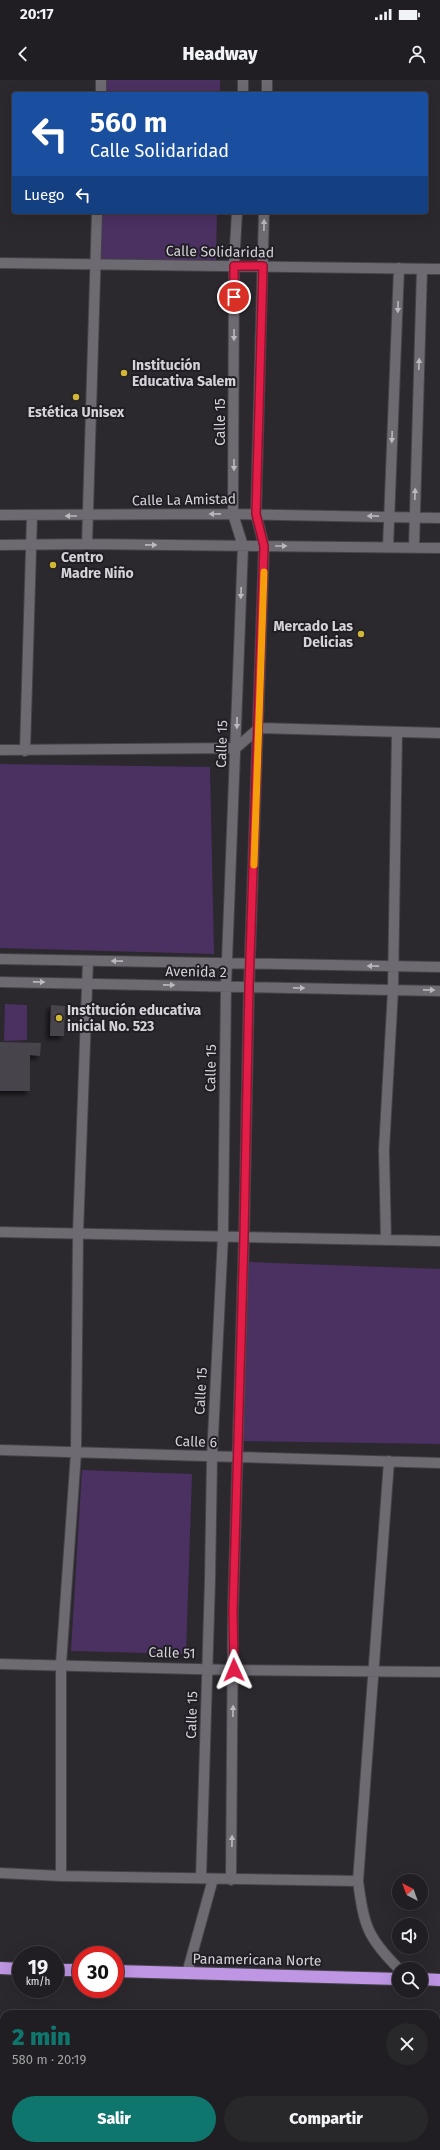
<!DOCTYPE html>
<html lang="es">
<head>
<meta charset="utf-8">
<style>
	body { margin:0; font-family:"Fira Sans",sans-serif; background:#28272a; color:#f1f3f6; height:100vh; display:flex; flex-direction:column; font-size:15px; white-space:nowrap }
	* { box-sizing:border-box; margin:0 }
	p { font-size:13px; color:#a2a2a5 }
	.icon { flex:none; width:22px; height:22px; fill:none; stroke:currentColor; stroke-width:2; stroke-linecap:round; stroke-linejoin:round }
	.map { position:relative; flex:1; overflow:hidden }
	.drawer { position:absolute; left:0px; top:1930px; width:440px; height:140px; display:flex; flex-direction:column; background:#201e22; border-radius:12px 12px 0 0; box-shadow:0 4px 16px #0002,0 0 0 1px #3d3c40 }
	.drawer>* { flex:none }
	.guide { position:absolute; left:12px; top:12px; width:416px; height:122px; border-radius:4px; box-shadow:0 4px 16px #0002,0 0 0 1px #3d3c40; background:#1a4fa0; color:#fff; overflow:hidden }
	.needle { width:26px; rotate:319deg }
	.controls { position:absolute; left:392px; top:1794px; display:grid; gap:8px }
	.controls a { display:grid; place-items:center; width:36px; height:36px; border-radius:50%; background:#201e22; box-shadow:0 4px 16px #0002,0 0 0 1px #3d3c40; font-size:20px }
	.speed { position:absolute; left:12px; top:1866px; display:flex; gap:8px; font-size:20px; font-weight:700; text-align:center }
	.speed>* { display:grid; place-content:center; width:52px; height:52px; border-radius:50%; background:#201e22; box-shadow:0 4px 16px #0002,0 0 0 1px #3d3c40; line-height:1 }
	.speed small { font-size:10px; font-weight:400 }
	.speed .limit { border:6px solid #d22; background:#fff; color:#111 }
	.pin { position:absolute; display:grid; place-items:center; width:34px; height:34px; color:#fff; margin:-17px; border:2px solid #fff; border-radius:50%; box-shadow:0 1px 4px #0007 }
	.me { position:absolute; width:44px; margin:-22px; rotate:359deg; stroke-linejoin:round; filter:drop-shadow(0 0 3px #0008) }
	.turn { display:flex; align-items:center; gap:14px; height:84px; padding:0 12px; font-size:18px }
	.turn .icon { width:52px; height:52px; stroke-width:2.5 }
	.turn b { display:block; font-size:28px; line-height:34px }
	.then { display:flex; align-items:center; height:38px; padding:0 12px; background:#0003; gap:8px; font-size:15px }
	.round { display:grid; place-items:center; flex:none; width:42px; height:42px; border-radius:21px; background:#28272a }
	.head { display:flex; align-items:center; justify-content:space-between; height:68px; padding:0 12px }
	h1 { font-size:24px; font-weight:800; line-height:30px; color:#0f766e }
	.action { display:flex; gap:8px; margin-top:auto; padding:8px 12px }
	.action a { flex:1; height:46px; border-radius:24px; background:#0f766e; color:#fff; font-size:16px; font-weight:800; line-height:46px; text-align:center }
	.action a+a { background:#28272a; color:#f1f3f6 }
	.status { display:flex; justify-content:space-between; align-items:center; height:28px; padding:0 20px; background:#201e22; direction:ltr }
	.status svg { height:11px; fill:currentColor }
	header { display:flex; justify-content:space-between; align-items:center; height:52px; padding:0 12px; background:#201e22; font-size:18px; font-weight:800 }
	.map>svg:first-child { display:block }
</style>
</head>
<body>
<div class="status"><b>20:17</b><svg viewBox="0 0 49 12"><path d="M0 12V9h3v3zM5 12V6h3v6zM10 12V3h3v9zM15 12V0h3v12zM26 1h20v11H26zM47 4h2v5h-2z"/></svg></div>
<header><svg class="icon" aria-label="back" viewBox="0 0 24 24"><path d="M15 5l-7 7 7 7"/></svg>Headway<svg class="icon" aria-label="person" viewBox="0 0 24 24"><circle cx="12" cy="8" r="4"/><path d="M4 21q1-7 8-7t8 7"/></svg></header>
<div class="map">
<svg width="440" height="2070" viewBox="0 0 440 2070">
	<defs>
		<filter id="shadow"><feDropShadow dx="-3.5" dy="3.5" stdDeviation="2" flood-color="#0009"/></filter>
	</defs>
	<rect width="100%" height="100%" fill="#2b282e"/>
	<!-- green -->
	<path fill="#4b3062" d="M101,0H220V14H100Z
		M96,132H217L216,183L95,181Z
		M0,684L210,687L214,874L0,868Z
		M5,924L27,925V960L4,961Z
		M249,1182L440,1189V1364L242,1361Z
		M82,1390L192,1394L186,1574L71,1571Z"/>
	<!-- building -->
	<path fill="#47444b" filter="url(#shadow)" d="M51,925L65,926L64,956H50Z
		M0,962L41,963L40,976L30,975V1011H0Z"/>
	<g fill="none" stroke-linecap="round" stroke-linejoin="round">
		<!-- minor casing -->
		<g stroke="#454348" stroke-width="12">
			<path id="minor" d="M101,14V0
				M243,14V0
				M267,14V0
				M0,183L440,189
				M0,435L233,434L440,438
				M87,464L97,132
				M0,465L87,464L440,468
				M388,467L399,188
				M414,467L422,189
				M0,670L236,668L259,648L440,653
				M25,671L32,436
				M0,879L440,887
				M0,902L440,911
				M0,1152L440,1161
				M386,1160L384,1070L393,910L397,652
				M0,1370L440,1383
				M389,1381L358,1801C364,1846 367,1857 399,1889
				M0,1584L233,1590L440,1592
				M0,1793L61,1796L358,1801
				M61,1796V1584L76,1373L78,1153L88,881
				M201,1798L210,1500L212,1377L223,1156L226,906L243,466L233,434L234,186L237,132
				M231,1800L233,1532L244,1157L249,907L264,466L256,434L264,132
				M187,1893L213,1799
				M0,1971H4
				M436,1984H440
				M436,2023L440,2031
				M52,2066L54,2070
				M189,2066L191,2070
				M323,2066L324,2070"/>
		</g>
		<!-- highway casing -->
		<g stroke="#454348" stroke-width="14">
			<path id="highway" d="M0,1888L21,1889
				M55,1890H81
				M115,1891L399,1899
				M421,1899L440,1900"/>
		</g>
		<!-- minor -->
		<use href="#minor" stroke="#6e6a72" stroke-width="10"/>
		<!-- highway -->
		<use href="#highway" stroke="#be96e4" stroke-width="12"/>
	</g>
	<!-- one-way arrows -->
	<defs><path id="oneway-solid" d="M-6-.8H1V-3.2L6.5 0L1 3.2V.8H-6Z"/></defs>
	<g fill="#bbb9be">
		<use href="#oneway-solid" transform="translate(264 145) rotate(-89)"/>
		<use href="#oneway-solid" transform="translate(398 227) rotate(92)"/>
		<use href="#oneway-solid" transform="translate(234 255) rotate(90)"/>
		<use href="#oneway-solid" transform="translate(419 284) rotate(-88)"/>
		<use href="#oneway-solid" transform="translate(392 357) rotate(92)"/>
		<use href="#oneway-solid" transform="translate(234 385) rotate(90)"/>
		<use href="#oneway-solid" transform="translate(415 414) rotate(-88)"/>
		<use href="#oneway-solid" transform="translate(215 434) rotate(179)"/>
		<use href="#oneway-solid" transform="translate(71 436) rotate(180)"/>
		<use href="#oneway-solid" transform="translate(373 436) rotate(-179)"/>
		<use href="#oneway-solid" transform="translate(151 465) rotate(1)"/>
		<use href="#oneway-solid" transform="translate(281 466)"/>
		<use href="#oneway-solid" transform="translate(241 513) rotate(92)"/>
		<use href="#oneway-solid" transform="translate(237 643) rotate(91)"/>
		<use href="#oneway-solid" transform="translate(117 881) rotate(-179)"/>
		<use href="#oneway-solid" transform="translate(373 886) rotate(-179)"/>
		<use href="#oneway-solid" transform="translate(39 902) rotate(1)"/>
		<use href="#oneway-solid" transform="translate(169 905) rotate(1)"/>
		<use href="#oneway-solid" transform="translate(299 908) rotate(1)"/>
		<use href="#oneway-solid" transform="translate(429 910) rotate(1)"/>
		<use href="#oneway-solid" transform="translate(233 1631) rotate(-89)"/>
		<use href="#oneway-solid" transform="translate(232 1761) rotate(-89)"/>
	</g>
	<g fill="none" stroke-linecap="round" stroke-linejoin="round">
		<!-- route casing -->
		<g stroke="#92132f" stroke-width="10">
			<path id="route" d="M234,1590L233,1532L244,1157L249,907L264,466L256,434L263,186H234V217"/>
		</g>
		<!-- route -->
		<use href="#route" stroke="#e11d48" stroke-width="7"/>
		<!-- slow -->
		<path stroke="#f59e0b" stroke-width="7" d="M254,785L264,492"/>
	</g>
	<!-- markers -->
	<g fill="#d1b736" stroke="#211e25" stroke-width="1.5">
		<circle cx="124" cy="293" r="4"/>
		<circle cx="76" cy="317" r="4"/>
		<circle cx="53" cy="485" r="4"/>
		<circle cx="361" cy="554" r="4"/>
		<circle cx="59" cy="938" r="4"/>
	</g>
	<g text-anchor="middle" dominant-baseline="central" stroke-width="4" stroke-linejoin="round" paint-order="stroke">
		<!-- street labels -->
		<g font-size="14" fill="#d5d3d7" stroke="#211e25">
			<text transform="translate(220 172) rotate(1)">Calle Solidaridad</text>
			<text transform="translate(220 342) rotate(-90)">Calle 15</text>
			<text transform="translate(184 420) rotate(-1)">Calle La Amistad</text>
			<text transform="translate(222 664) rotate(-88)">Calle 15</text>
			<text transform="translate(196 892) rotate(1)">Avenida 2</text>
			<text transform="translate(211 988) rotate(-89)">Calle 15</text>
			<text transform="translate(201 1311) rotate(-87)">Calle 15</text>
			<text transform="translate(196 1362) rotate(2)">Calle 6</text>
			<text transform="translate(172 1573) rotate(2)">Calle 51</text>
			<text transform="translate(192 1635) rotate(-88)">Calle 15</text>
			<text transform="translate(257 1880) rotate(1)">Panamericana Norte</text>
		</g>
		<!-- poi labels -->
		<g font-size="14" font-weight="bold" fill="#d5d3d7" stroke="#211e25" text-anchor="start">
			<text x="132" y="285">Institución<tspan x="132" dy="16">Educativa Salem</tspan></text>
			<text x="76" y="332" text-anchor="middle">Estética Unisex</text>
			<text x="61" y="477">Centro<tspan x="61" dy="16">Madre Niño</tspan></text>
			<text x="353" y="546" text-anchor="end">Mercado Las<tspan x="353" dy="16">Delicias</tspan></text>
			<text x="67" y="930">Institución educativa<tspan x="67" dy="16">inicial No. 523</tspan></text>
		</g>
	</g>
</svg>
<div class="controls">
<a><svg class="needle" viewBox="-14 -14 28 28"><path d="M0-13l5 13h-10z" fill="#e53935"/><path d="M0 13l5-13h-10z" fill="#a2a2a5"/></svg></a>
<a><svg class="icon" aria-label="sound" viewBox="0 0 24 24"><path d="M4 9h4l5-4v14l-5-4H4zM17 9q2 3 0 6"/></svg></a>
<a><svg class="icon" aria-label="search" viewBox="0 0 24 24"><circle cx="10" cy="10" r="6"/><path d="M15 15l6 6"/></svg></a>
</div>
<div class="speed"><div>19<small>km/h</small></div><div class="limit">30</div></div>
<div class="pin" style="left:234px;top:217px;background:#d93025"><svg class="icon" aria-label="arrive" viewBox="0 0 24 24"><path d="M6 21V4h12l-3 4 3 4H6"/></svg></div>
<svg class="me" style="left:234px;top:1590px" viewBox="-20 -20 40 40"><path d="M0-17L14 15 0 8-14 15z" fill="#e11d48" stroke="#fff" stroke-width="4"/></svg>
<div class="guide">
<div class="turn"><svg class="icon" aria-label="left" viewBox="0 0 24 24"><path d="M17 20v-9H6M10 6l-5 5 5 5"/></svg><div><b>560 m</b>Calle Solidaridad</div></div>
<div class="then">Luego<svg class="icon" aria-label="left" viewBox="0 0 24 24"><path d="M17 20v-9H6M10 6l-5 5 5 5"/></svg></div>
</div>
<section class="drawer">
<div class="head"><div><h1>2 min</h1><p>580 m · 20:19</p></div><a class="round"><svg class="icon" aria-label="close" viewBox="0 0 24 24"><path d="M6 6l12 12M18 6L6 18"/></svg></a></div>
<div class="action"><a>Salir</a><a>Compartir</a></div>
</section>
</div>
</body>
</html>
